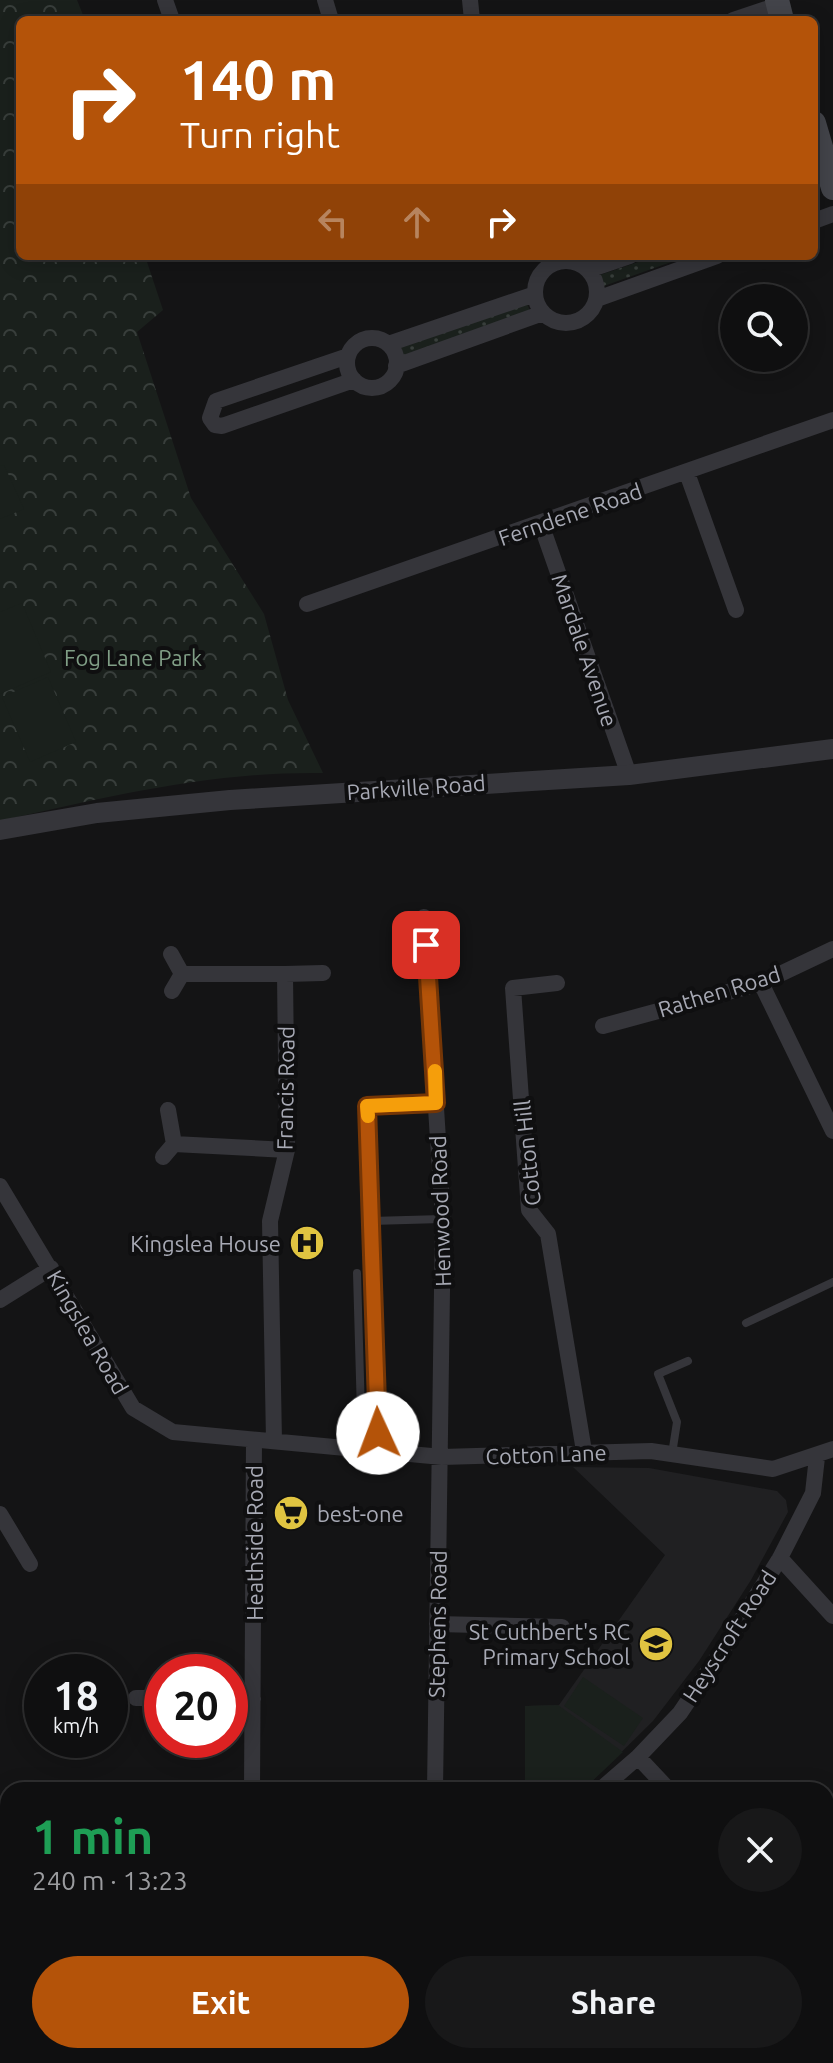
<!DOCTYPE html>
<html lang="en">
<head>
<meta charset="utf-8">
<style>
	body { margin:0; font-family:Ubuntu,sans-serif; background:#181819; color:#f1f3f6; height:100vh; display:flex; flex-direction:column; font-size:30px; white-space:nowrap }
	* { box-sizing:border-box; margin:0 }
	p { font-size:26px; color:#9b9c9f }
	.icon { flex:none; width:44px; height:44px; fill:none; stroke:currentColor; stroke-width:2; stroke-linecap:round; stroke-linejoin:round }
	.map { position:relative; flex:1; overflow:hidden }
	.sheet { position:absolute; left:0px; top:1782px; width:834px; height:282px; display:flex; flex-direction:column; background:#0f0f10; border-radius:24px 24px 0 0; box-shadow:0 4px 20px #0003,0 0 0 2px #2f2f30 }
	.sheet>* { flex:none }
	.guide { position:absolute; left:16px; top:16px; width:802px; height:244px; border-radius:12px; box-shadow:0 4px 20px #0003,0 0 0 2px #2f2f30; background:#b45309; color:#fff; overflow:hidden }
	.controls { position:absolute; left:720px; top:284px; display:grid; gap:16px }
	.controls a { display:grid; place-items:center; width:88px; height:88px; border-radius:50%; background:#0f0f10; box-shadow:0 4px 20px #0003,0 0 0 2px #2f2f30; font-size:40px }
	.speed { position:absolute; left:24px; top:1654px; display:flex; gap:16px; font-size:40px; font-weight:700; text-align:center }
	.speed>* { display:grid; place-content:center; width:104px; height:104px; border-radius:50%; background:#0f0f10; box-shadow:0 4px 20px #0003,0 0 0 2px #2f2f30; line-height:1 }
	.speed small { font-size:20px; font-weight:400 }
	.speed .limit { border:12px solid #d22; background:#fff; color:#111 }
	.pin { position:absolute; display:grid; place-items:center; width:68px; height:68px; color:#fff; margin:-34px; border-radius:16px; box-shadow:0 4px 12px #0006 }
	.me { position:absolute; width:88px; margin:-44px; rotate:358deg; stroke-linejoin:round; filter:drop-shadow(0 0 6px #0008) }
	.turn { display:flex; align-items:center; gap:28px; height:168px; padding:0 32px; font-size:36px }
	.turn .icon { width:104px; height:104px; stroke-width:2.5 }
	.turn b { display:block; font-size:56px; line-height:68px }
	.lanes { display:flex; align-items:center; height:76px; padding:0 32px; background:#0003; justify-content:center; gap:40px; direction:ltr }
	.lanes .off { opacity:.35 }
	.round { display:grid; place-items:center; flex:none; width:84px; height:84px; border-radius:42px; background:#181819 }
	.summary { display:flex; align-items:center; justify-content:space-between; height:136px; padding:0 32px }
	h1 { font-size:48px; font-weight:600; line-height:60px; color:#1e9e55 }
	.button { display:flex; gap:16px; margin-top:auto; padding:16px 32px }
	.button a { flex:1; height:92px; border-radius:48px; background:#b45309; color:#fff; font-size:32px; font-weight:600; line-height:92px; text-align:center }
	.button a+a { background:#181819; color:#f1f3f6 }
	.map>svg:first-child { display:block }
</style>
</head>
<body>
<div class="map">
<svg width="833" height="2063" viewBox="0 0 833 2063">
	<defs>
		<pattern id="grass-dots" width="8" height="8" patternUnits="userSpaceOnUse" patternTransform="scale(2)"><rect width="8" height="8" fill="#1a201c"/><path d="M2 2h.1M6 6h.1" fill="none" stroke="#383e3b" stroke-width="1.8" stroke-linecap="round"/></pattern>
		<pattern id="forest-crowns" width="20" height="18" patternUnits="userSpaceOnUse" patternTransform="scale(2)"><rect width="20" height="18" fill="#1a201c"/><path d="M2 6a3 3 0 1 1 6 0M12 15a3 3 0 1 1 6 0" fill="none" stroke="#383e3b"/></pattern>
	</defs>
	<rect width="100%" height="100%" fill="#141415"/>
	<!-- built -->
	<path fill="#202022" d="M573,1467L649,1468L777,1491L786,1500L788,1512L751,1580L699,1661L653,1721L583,1790H525V1706L559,1705L665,1555Z"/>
	<!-- grass -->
	<path fill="url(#grass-dots)" d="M656,256H673L674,261L601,287L597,276Z
		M526,301L530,311L402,356L397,345Z
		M8,2010V2056H147L145,2063H0V2011Z"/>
	<!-- forest -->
	<path fill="url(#forest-crowns)" d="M0,0H77L85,20H20V256H145L163,310L137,332L191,498L264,614L288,700L323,773C214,771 105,797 0,821Z"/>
	<!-- garden -->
	<path fill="#1a201c" d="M4,465L24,509L0,519V466Z
		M22,603L51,672L0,694V612Z
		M48,677L76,742L30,762L2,697Z
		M583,1677L643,1718L624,1746L564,1706Z
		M558,1705L623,1752L583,1790H525V1706Z"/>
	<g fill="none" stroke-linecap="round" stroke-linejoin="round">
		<!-- service -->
		<path stroke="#35353a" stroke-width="8" d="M436,1103L367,1106L371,1221L442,1219
			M371,1221L378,1451
			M357,1273L362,1449
			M746,1323L833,1282
			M672,1454L677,1422L658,1374L688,1361"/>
		<!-- minor -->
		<path stroke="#35353a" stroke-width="16" d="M165,0L172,20
			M325,0L331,20
			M470,0L472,20
			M733,20L778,5
			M814,221L833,214
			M535 292a31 31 0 1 1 62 0a31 31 0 1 1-62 0Z
			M589,270L630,256
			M597,299L717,256
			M347 363a25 25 0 1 1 50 0a25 25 0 1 1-50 0Z
			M388,344L535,294
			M348,356L216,401L210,418L215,425L222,426L354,380
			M396,366L543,313
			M687,473L736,610
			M541,524L629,775
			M307,604L833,420
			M424,917L443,1219L435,1790
			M171,954L182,974
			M285,974L323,973
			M557,983L513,988L529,1210L548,1234L584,1451
			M761,983L833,1131
			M172,991L182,974H285L287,1150L270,1221L274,1441
			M603,1026L761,983L833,949
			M174,1144L287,1150
			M163,1157L174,1144L168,1110
			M0,1186L133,1408L173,1432L442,1457L651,1451L773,1469L833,1449
			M0,1300L51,1268
			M0,1514L30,1564
			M780,1558L833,1616
			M437,1624L562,1627
			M136,1698H162
			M230,1699H253
			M638,1757L669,1790
			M252,1790L254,1440
			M600,1790L638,1757L680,1713L725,1646L780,1558L813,1493L817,1457
			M0,1918H8
			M826,1921L833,1915
			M826,1960L833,1969
			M617,2056L623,2063
			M242,2063L243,2056
			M427,2063V2056"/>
		<!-- tertiary -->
		<path stroke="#35353a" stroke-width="20" d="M0,830L97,813L230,800L629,775L833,749"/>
		<!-- secondary -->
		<path stroke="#43444a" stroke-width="24" d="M777,0L782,20
			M814,123L833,188"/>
	</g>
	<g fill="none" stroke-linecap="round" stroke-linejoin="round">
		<!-- route casing -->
		<g stroke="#753606" stroke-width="20">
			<path id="route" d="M378,1433L367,1106L436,1103L426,945"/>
		</g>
		<!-- route -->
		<use href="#route" stroke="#b45309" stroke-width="14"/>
		<!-- slow -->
		<path stroke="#f59e0b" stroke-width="14" d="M368,1116L367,1106L436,1103L435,1071"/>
	</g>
	<!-- icons -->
	<defs>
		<g id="hospital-disc" transform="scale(1.8)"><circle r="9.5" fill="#e0c441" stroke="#0f0f10"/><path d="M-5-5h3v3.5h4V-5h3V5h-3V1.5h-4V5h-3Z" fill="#111"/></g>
		<g id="supermarket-disc" transform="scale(1.8)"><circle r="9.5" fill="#e0c441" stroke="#0f0f10"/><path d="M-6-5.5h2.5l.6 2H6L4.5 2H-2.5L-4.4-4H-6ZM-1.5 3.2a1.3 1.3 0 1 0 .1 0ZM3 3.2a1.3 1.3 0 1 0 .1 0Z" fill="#111"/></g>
		<g id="school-disc" transform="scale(1.8)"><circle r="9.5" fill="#e0c441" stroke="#0f0f10"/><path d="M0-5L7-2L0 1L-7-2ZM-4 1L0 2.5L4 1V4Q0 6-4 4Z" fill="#111"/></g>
	</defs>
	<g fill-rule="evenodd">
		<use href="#hospital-disc" x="307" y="1243"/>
		<use href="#supermarket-disc" x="291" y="1513"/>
		<use href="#school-disc" x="656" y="1644"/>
	</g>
	<g text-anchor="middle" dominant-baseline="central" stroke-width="8" stroke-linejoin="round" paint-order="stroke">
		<!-- street labels -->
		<g font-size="22" fill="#a7a9b4" stroke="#0f0f10">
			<text transform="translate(570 514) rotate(-19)">Ferndene Road</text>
			<text transform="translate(585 650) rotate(71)">Mardale Avenue</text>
			<text transform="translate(416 787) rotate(-4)">Parkville Road</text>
			<text transform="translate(719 991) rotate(-17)">Rathen Road</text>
			<text transform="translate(285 1088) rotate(-89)">Francis Road</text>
			<text transform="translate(527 1153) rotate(-96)">Cotton Hill</text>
			<text transform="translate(440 1211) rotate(-92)">Henwood Road</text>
			<text transform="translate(88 1332) rotate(60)">Kingslea Road</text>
			<text transform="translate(546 1454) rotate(-2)">Cotton Lane</text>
			<text transform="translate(254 1543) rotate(-90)">Heathside Road</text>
			<text transform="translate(437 1624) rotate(-89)">Stephens Road</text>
			<text transform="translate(729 1636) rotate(-57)">Heyscroft Road</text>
		</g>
		<!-- park labels -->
		<g font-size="22" fill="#809e86" stroke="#0f0f10">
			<text x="133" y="657">Fog Lane Park</text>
		</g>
		<!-- poi labels -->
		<g font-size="22" fill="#a7a9b4" stroke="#0f0f10" text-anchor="end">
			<text x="281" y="1243">Kingslea House</text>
			<text x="317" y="1513" text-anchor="start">best-one</text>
			<text x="630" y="1631">St Cuthbert's RC<tspan x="630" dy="25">Primary School</tspan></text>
		</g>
	</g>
</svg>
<div class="controls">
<a><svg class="icon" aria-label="search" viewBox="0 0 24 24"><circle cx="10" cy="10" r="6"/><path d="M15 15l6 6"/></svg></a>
</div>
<div class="speed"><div>18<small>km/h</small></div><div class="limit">20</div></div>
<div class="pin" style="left:426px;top:945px;background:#d93025"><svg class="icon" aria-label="arrive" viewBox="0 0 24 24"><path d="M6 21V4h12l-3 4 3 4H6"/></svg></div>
<svg class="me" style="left:378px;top:1433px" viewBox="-20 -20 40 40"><circle r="19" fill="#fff"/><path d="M0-13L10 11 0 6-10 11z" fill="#b45309"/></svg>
<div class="guide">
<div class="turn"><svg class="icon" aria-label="right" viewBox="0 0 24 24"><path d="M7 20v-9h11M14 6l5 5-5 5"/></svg><div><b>140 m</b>Turn right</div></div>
<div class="lanes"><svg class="icon off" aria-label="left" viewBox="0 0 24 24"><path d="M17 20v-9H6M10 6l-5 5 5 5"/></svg><svg class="icon off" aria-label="ahead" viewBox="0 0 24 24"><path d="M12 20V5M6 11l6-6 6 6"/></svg><svg class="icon" aria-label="right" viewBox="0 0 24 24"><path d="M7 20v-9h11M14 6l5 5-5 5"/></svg></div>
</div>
<section class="sheet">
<div class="summary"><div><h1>1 min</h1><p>240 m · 13:23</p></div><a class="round"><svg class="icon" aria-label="close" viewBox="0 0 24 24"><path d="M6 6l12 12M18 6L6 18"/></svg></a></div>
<div class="button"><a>Exit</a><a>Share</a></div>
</section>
</div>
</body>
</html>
